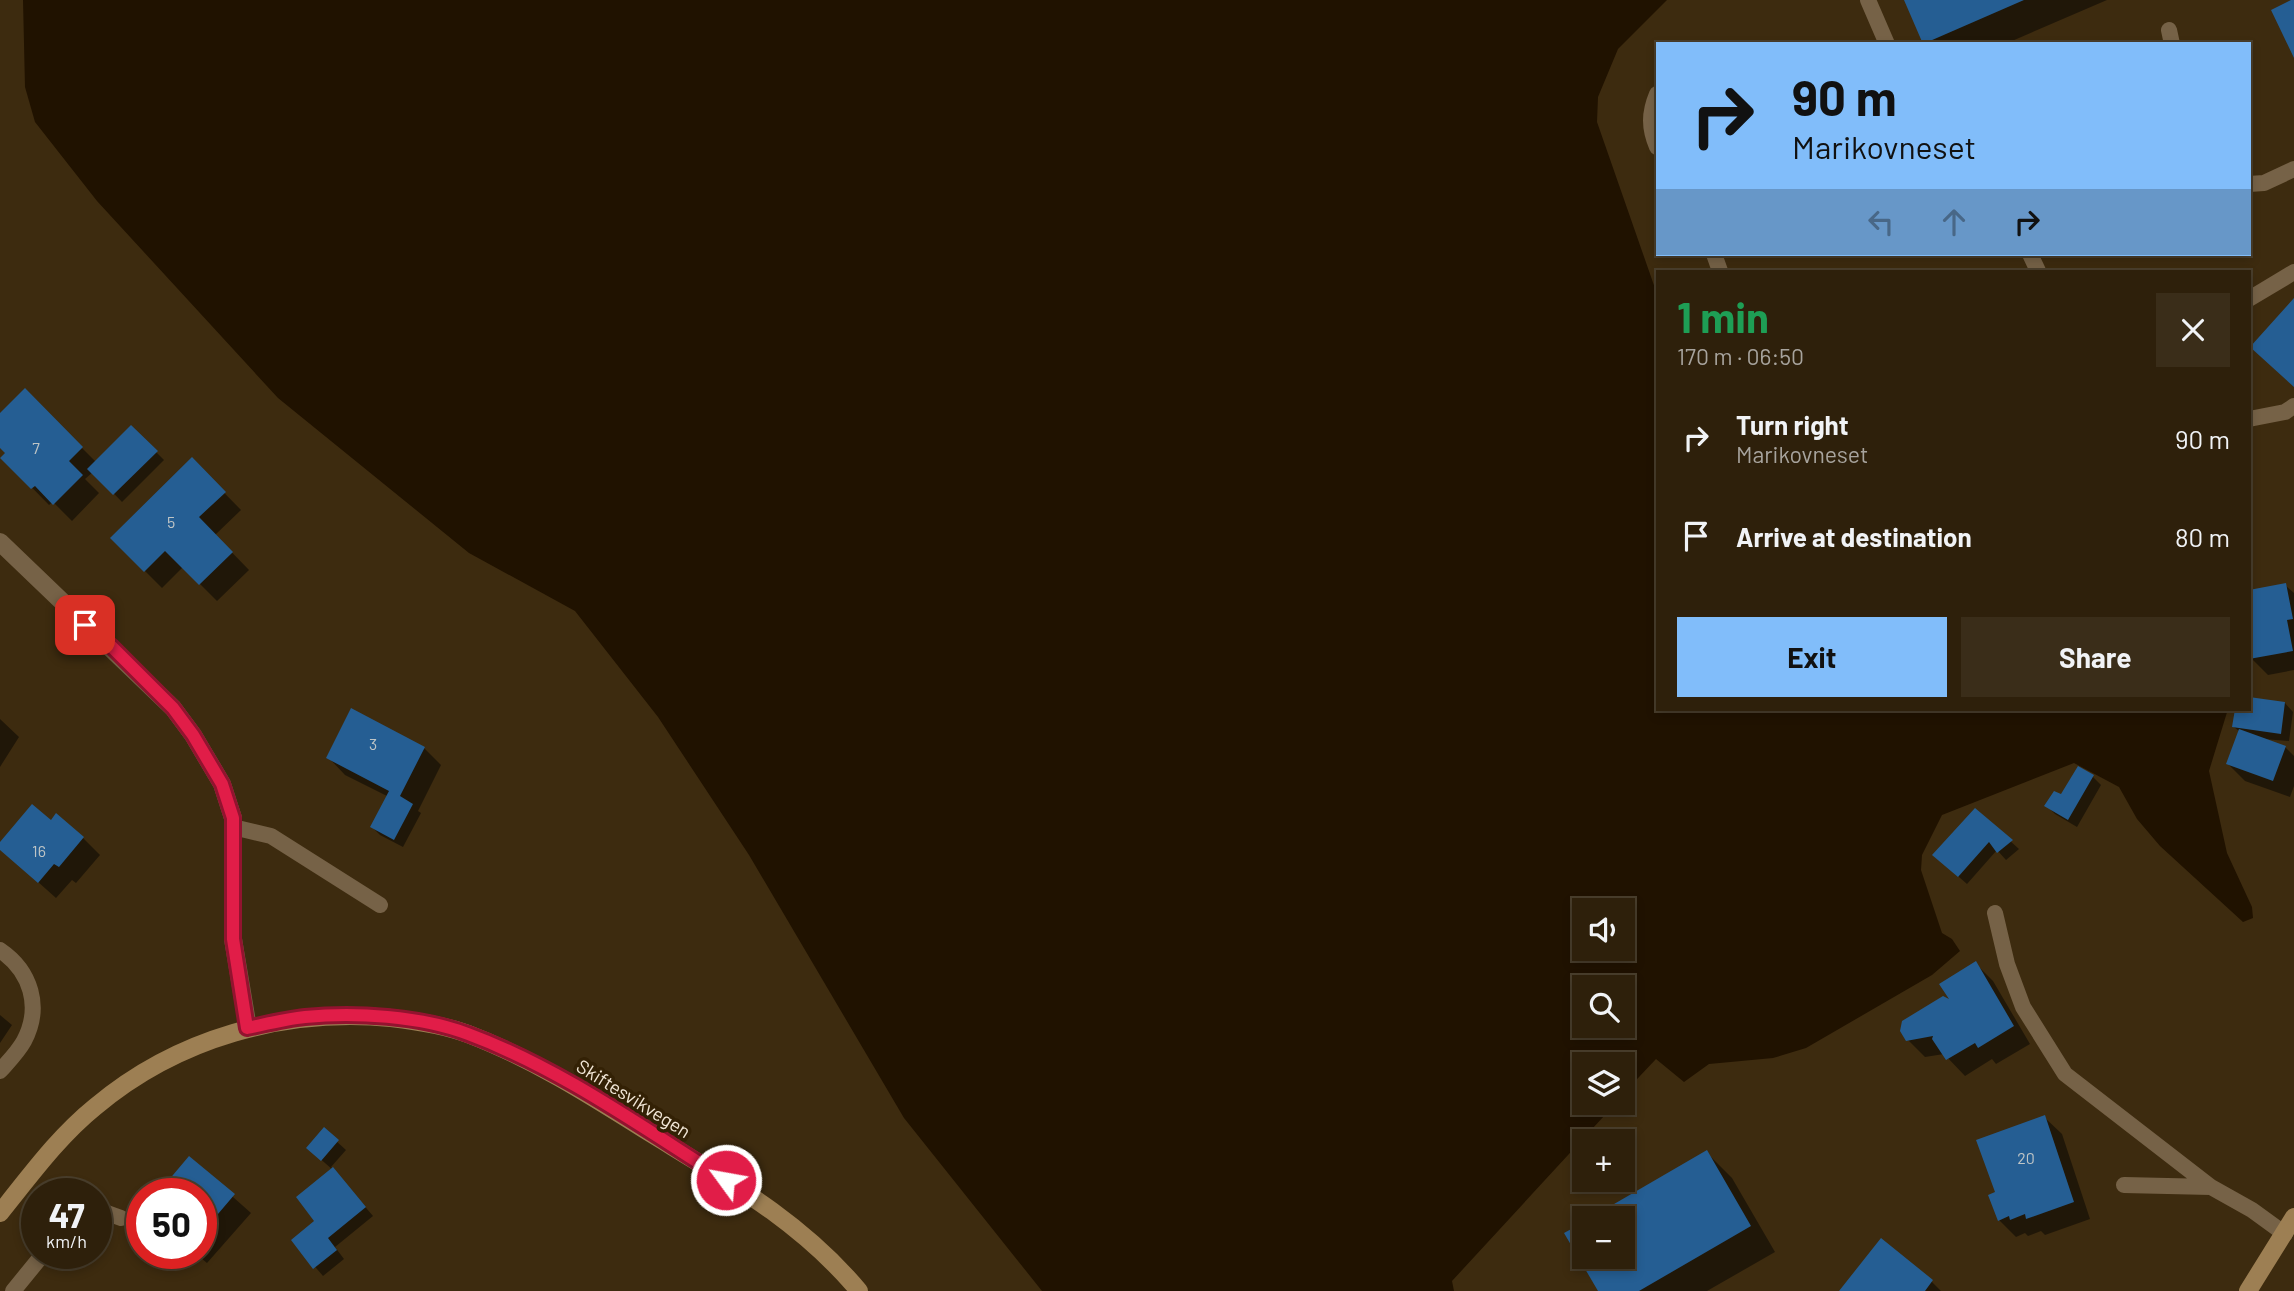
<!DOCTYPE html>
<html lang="en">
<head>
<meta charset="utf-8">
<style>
	body { margin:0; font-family:Barlow,sans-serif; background:#3a2d19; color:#f1f3f6; height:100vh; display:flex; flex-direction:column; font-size:26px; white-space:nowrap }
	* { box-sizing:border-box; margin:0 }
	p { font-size:23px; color:#a7a39d }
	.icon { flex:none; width:38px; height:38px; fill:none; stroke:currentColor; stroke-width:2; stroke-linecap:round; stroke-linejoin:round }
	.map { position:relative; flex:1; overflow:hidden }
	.panel { position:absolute; left:1656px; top:270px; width:595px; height:441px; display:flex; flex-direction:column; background:#2e200b; border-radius:0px; box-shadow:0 4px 10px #0003,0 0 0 2px #493e2c }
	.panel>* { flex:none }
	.banner { position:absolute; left:1656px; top:42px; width:595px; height:214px; border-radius:0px; box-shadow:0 4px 10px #0003,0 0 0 2px #493e2c; background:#81bdfa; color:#111; overflow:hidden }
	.fabs { position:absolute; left:1572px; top:898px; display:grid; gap:14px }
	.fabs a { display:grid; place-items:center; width:63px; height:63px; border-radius:0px; background:#2e200b; box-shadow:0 4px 10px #0003,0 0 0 2px #493e2c; font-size:35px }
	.speed { position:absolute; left:21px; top:1178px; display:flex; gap:14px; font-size:35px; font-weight:700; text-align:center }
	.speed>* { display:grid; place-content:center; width:91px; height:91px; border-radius:50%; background:#2e200b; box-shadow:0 4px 10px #0003,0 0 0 2px #493e2c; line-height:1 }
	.speed small { font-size:18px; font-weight:400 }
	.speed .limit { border:10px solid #d22; background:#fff; color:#111 }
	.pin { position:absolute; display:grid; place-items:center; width:60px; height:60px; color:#fff; margin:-30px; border-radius:14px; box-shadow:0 4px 10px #0006 }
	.me { position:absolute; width:77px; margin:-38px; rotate:302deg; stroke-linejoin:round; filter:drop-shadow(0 0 5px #0008) }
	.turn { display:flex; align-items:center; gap:24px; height:147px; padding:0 21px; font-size:32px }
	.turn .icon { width:91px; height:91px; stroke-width:2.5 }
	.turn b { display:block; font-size:49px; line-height:60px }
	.lanes { display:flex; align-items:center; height:66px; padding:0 21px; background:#0003; justify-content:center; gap:35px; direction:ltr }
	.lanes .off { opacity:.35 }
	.round { display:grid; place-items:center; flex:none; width:74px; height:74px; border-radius:0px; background:#3a2d19 }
	.overview { display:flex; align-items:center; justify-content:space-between; height:119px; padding:0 21px }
	h1 { font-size:42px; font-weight:700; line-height:52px; color:#1e9e55 }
	.action { display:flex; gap:14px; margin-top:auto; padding:14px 21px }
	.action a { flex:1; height:80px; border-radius:0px; background:#81bdfa; color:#111; font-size:28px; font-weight:700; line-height:80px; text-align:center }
	.action a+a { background:#3a2d19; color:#f1f3f6 }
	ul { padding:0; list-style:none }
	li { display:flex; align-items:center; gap:21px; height:98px; padding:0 21px }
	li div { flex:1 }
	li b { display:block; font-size:26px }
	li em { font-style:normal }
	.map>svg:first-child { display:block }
</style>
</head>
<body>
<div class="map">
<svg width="2294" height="1291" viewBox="0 0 2294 1291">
	<rect width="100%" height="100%" fill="#3d2b0f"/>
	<!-- water -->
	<path fill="#201200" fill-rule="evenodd" d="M23,0H1667L1618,49L1598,97L1597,122L1657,294V709H2228L2209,771L2227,853L2252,907L2253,918L2243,922L2160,846L2137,819L2119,787L2074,763L1942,815L1922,855L1921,870L1942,933L1952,939L1960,951L1932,975L1806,1048L1773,1058L1709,1064L1684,1082L1656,1059L1622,1095V1064H1584V1102L1616,1103L1452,1281L1454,1291H1042L904,1118L749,855L658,717L575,611L469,553L278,398L97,201L35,122L25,87ZM1584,910H1622V948H1584ZM1584,987H1622V1026H1584Z"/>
	<!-- shadow -->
	<path fill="#0007" d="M1906,0H2107L2005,44H1925Z
		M25,391L96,462L131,427L164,460L122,502L93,472L85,479L99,493L72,521L53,502L49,505L3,458L7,453L0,446V415Z
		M192,460L241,510L215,535L249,570L217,601L183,567L162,588L112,538Z
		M2285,585L2294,593V670L2268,675L2251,658L2249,646V592Z
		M2249,699L2285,703L2293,712L2289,741L2263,739L2285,747L2294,756V786L2290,797L2245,781L2228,764L2240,732L2234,727L2236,709H2249Z
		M0,719L19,737L0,767Z
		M424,748L441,765L418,811L421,813L403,847L380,835L372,827L387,796L345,775L328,757Z
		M2078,768L2093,777L2101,785L2077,827L2055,814L2047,806L2062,797Z
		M1976,810L2019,849L2006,860L1997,850L1967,884L1943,863Z
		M51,822L83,838L100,855L76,883L72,880L56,898L0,848V844Z
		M1976,964L1993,981L2030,1044L1996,1064L1992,1059L1965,1076L1944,1054L1925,1057L1908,1040L1953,1003Z
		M0,1015L12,1025L0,1043Z
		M2044,1117L2062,1134L2090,1219L2045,1235L2041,1231L2028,1236L2025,1233L2016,1237L1999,1220L1997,1193Z
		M324,1130L346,1150L331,1167L373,1216L335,1247L344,1259L323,1276L293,1241L317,1221L333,1170L317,1156Z
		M1707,1153L1732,1178L1775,1252L1707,1291H1600L1584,1256H1622V1218H1593Z
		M189,1158L251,1213L207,1263L195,1253H201V1194Z
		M1882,1241L1932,1282L1941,1291H1841Z"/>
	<!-- building -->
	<path fill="#255e93" d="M1904,0H2024L1923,44Z
		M2291,0H2294V58L2271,10Z
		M2294,298V387L2250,347Z
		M25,388L83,447L69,461L83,475L53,505L35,486L31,489L0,458L5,453L0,448V413Z
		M131,425L158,451L113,495L87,469Z
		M192,457L226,492L199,517L233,552L199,585L165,551L144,572L110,538Z
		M2286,583L2293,619L2287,620L2293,651L2249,659V590Z
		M2249,697L2285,702L2281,734L2232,727L2235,709H2249Z
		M351,708L425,747L400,796L413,804L394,840L370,827L389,791L326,758Z
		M2239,729L2286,746L2273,781L2226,764Z
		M2078,766L2094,775L2068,820L2044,806L2054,791L2061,794Z
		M32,804L51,820L56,813L84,837L59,867L54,864L38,883L0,850V842Z
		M1975,808L2013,840L1997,853L1989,842L1958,877L1932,855Z
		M1976,961L2014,1026L1978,1048L1975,1043L1946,1060L1932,1039L1933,1036L1906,1041L1900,1031L1902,1021L1943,996L1949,999L1939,984Z
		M2045,1115L2074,1202L2026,1219L2025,1214L2010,1220L2009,1216L1998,1221L1988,1195L1995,1192L1976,1140Z
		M324,1127L339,1140L321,1161L306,1148Z
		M1707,1150L1751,1226L1639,1291H1598L1564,1233L1584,1222V1256H1622V1218H1590Z
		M189,1156L235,1194L201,1234V1194H157Z
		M333,1167L366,1207L328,1238L337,1250L313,1269L291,1240L314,1221L296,1197Z
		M1881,1238L1933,1280L1925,1291H1839Z"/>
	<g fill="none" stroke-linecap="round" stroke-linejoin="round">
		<!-- lane -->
		<path stroke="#766247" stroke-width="16" d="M1868,0L1887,44
			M2169,30L2172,44
			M1657,94C1649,113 1649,128 1657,147
			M2249,184L2264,183L2294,169
			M1714,254L1720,271
			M2030,254L2038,271
			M2249,299L2294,272
			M2249,419L2285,412L2294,406
			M233,827L271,836L380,905
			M1995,913L2007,964L2023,1007L2065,1074L2211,1187
			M0,950C31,971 42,1007 24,1041C18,1052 8,1062 0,1071
			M2124,1185L2211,1187L2252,1210L2285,1234
			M96,1209L121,1218
			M13,1291L44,1253"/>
		<!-- street -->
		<path stroke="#766247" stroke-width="18" d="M0,542L173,708L193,735L222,784L233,818V939L248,1028"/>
		<!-- secondary -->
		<path stroke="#9d7f53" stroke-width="18" d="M0,1213C30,1176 58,1137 95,1107C177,1038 284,1008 391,1018C416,1021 444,1025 468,1034C531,1058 588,1094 645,1130C723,1178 800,1220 859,1291
			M2248,1291L2294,1217"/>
	</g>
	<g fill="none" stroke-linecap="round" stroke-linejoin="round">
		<!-- route casing -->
		<g stroke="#92132f" stroke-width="18">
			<path id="route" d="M85,625L112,647L173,708L193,735L222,784L233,818V939L247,1028C266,1024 286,1019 305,1017C355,1012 420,1016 468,1034C560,1068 643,1128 726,1180"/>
		</g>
		<!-- route -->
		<use href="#route" stroke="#e11d48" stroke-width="12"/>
	</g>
	<g text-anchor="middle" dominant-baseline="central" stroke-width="7" stroke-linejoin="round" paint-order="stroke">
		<!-- number labels -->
		<g font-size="16" fill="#bfc5c6">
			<text x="36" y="447">7</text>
			<text x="171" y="521">5</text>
			<text x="373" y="743">3</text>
			<text x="39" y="850">16</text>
			<text x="2026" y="1157">20</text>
		</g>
		<!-- street labels -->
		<g font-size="19" fill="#f2e7d7" stroke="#332105">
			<text transform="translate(634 1098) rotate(32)">Skiftesvikvegen</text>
		</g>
	</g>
</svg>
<div class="fabs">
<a><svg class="icon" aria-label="sound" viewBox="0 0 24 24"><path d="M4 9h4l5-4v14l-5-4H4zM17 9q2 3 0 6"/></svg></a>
<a><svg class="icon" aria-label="search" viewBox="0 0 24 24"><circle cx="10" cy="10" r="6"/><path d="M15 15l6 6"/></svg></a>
<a><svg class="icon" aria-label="layers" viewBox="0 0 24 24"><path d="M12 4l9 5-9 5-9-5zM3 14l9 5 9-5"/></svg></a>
<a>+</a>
<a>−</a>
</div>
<div class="speed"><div>47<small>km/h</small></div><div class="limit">50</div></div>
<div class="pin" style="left:85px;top:625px;background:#d93025"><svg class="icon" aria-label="arrive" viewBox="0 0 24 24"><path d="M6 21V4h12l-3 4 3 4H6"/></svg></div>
<svg class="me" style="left:726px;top:1180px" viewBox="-20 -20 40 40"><circle r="17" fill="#e11d48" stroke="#fff" stroke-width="3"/><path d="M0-11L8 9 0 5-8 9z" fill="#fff"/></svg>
<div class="banner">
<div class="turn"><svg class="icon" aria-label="right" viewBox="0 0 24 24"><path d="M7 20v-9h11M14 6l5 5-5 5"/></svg><div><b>90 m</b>Marikovneset</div></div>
<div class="lanes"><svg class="icon off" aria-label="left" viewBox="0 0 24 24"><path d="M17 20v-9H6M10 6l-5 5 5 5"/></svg><svg class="icon off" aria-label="ahead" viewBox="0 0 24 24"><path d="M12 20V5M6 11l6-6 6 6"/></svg><svg class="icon" aria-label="right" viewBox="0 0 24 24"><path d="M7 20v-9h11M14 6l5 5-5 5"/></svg></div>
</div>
<section class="panel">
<div class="overview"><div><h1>1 min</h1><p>170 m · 06:50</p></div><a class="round"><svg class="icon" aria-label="close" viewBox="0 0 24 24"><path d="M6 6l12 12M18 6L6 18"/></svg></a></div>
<ul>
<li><svg class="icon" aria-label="right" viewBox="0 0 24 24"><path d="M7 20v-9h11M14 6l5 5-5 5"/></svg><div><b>Turn right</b><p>Marikovneset</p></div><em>90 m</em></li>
<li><svg class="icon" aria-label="arrive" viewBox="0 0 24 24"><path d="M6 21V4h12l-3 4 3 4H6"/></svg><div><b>Arrive at destination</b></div><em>80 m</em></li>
</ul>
<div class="action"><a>Exit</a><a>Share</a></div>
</section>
</div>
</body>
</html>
